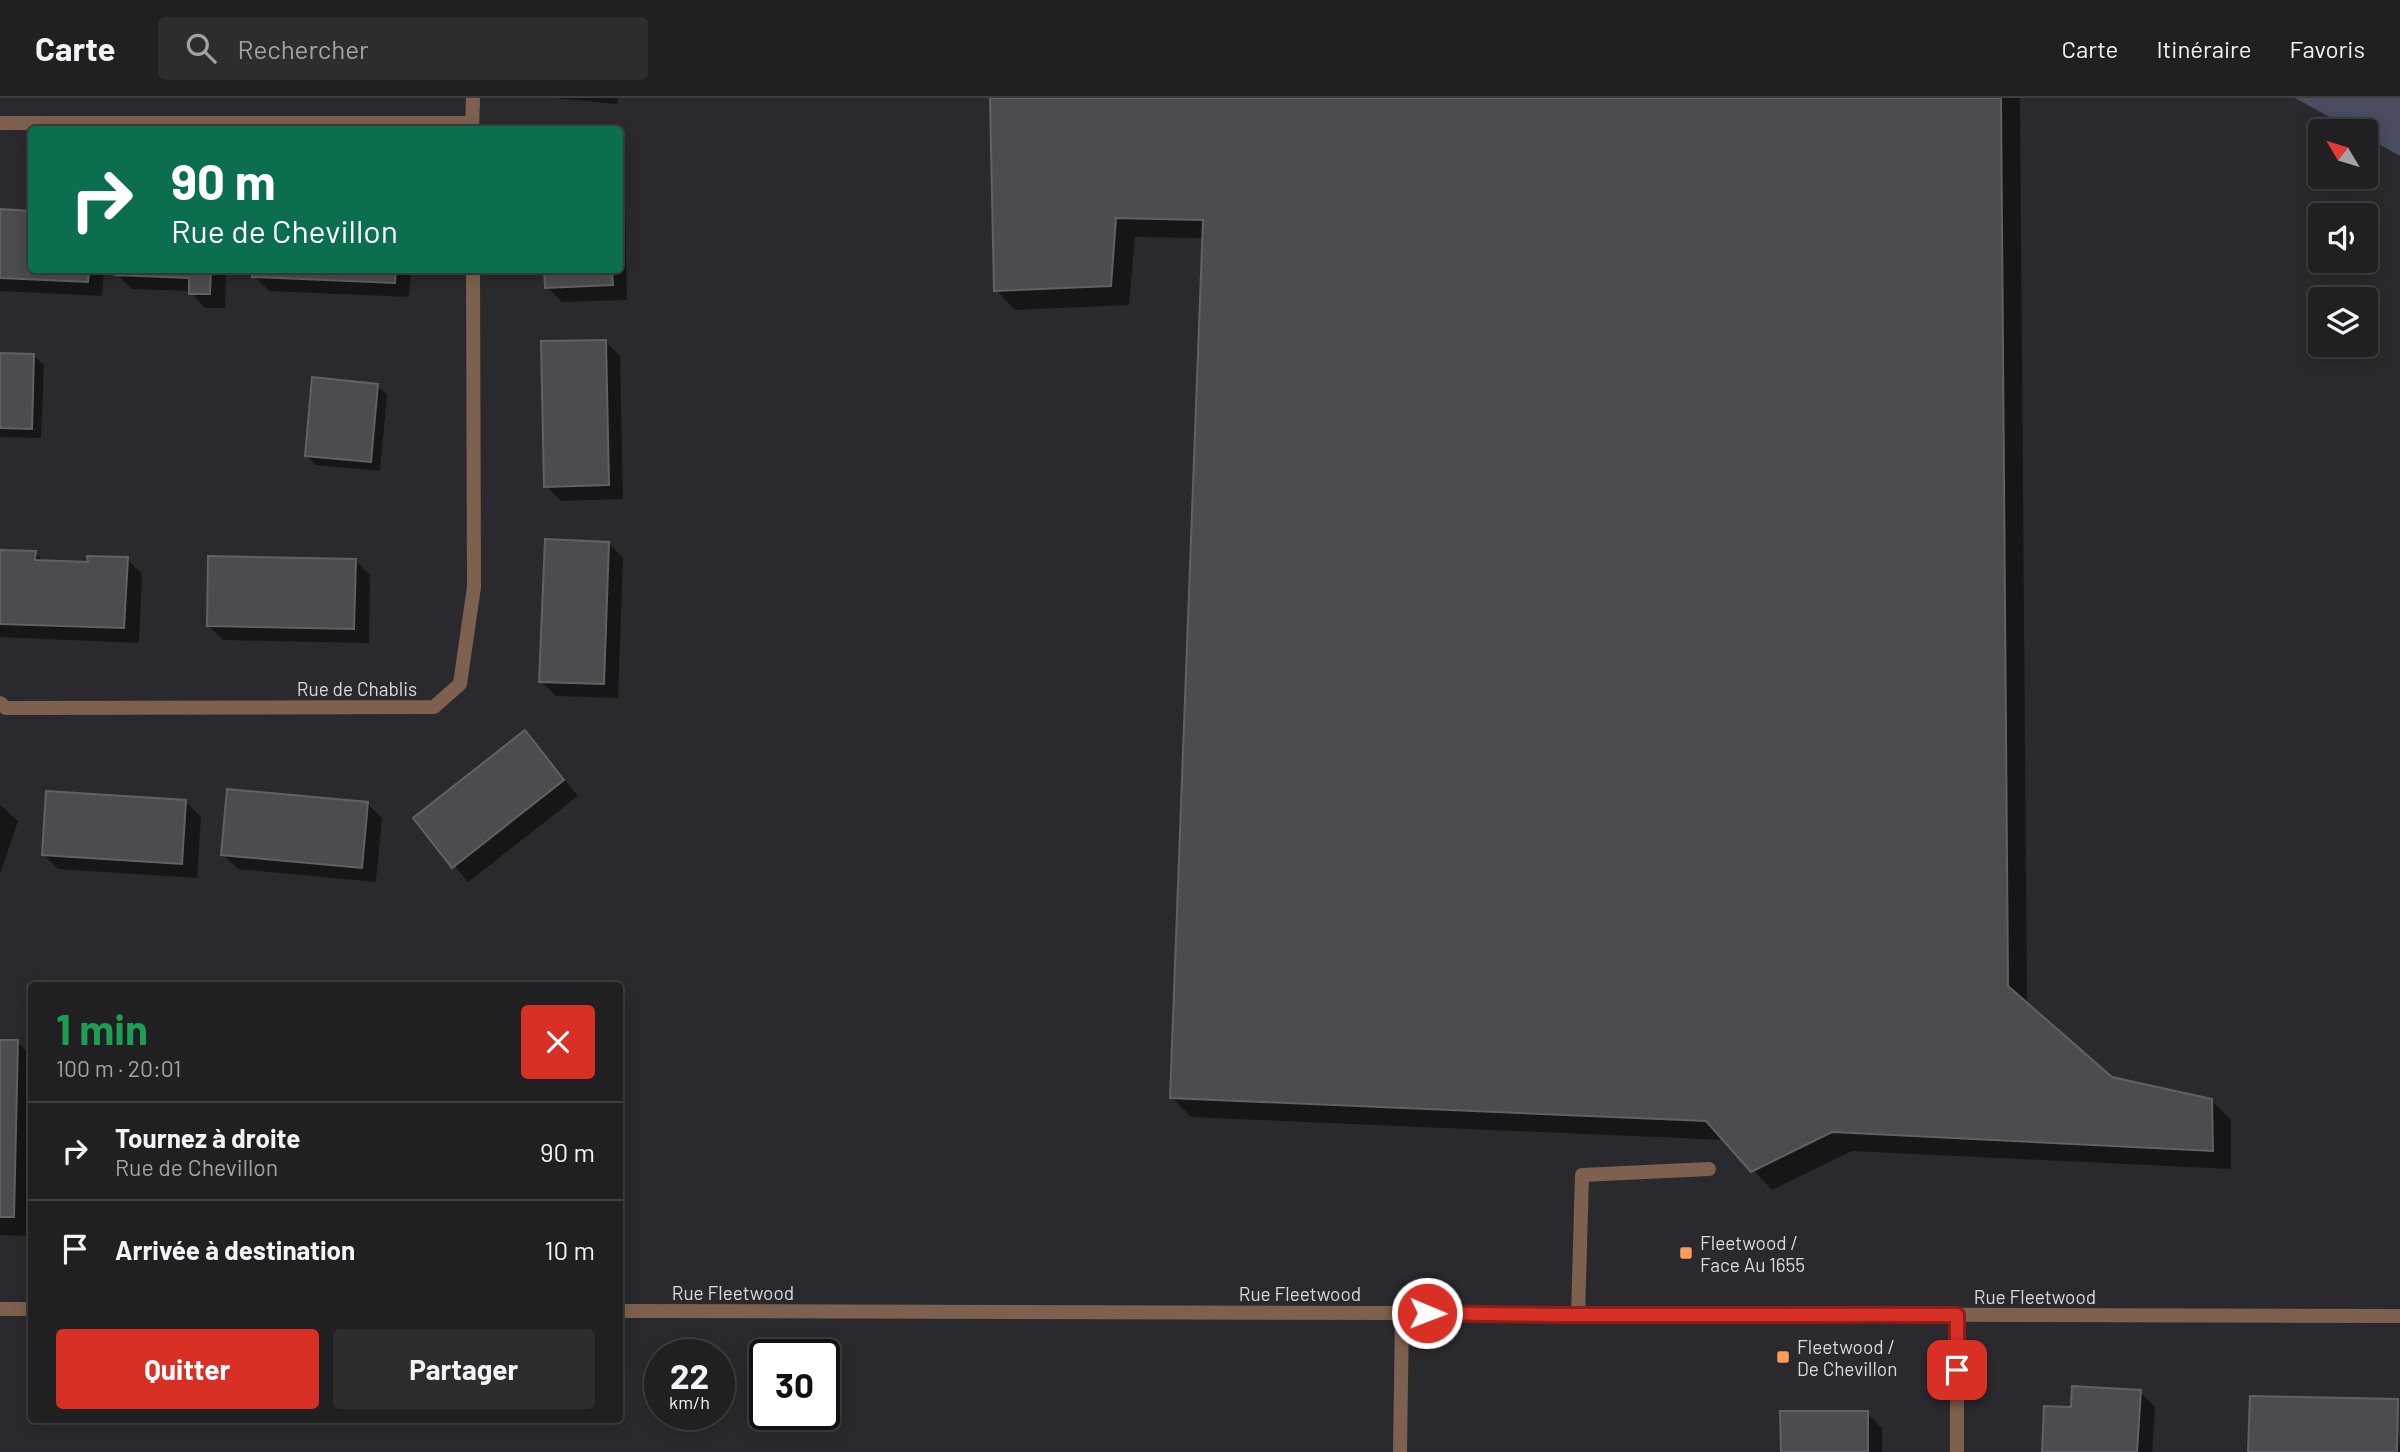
<!DOCTYPE html>
<html lang="fr">
<head>
<meta charset="utf-8">
<style>
	body { margin:0; font-family:Barlow,sans-serif; background:#2d2d2f; color:#f1f3f6; height:100vh; display:flex; flex-direction:column; font-size:26px; white-space:nowrap }
	* { box-sizing:border-box; margin:0 }
	p { font-size:23px; color:#a2a3a5 }
	.icon { flex:none; width:38px; height:38px; fill:none; stroke:currentColor; stroke-width:2; stroke-linecap:round; stroke-linejoin:round }
	.map { position:relative; flex:1; overflow:hidden }
	.side { position:absolute; left:28px; top:884px; width:595px; height:441px; display:flex; flex-direction:column; background:#202022; border-radius:7px; box-shadow:0 4px 18px #0003,0 0 0 2px #3d3e40 }
	.side>* { flex:none }
	.hud { position:absolute; left:28px; top:28px; width:595px; height:147px; border-radius:7px; box-shadow:0 4px 18px #0003,0 0 0 2px #3d3e40; background:#0b6e4f; color:#fff; overflow:hidden }
	.needle { width:46px; rotate:308deg }
	.controls { position:absolute; left:2308px; top:21px; display:grid; gap:14px }
	.controls a { display:grid; place-items:center; width:70px; height:70px; border-radius:7px; background:#202022; box-shadow:0 4px 18px #0003,0 0 0 2px #3d3e40; font-size:35px }
	.speed { position:absolute; left:644px; top:1241px; display:flex; gap:14px; font-size:35px; font-weight:700; text-align:center }
	.speed>* { display:grid; place-content:center; width:91px; height:91px; border-radius:50%; background:#202022; box-shadow:0 4px 18px #0003,0 0 0 2px #3d3e40; line-height:1 }
	.speed small { font-size:18px; font-weight:400 }
	.speed .limit { border:4px solid #111; border-radius:10px; background:#fff; color:#111 }
	.pin { position:absolute; display:grid; place-items:center; width:60px; height:60px; color:#fff; margin:-30px; border-radius:14px; box-shadow:0 4px 10px #0006 }
	.me { position:absolute; width:77px; margin:-38px; rotate:91deg; stroke-linejoin:round; filter:drop-shadow(0 0 5px #0008) }
	.turn { display:flex; align-items:center; gap:24px; height:147px; padding:0 28px; font-size:32px }
	.turn .icon { width:91px; height:91px; stroke-width:2.5 }
	.turn b { display:block; font-size:49px; line-height:60px }
	.round { display:grid; place-items:center; flex:none; width:74px; height:74px; border-radius:7px; background:#2d2d2f }
	.summary { display:flex; align-items:center; justify-content:space-between; height:119px; padding:0 28px }
	h1 { font-size:42px; font-weight:700; line-height:52px; color:#1e9e55 }
	.cta { display:flex; gap:14px; margin-top:auto; padding:14px 28px }
	.cta a { flex:1; height:80px; border-radius:7px; background:#d93025; color:#fff; font-size:28px; font-weight:700; line-height:80px; text-align:center }
	.cta a+a { background:#2d2d2f; color:#f1f3f6 }
	ul { padding:0; list-style:none }
	li { display:flex; align-items:center; gap:21px; height:98px; padding:0 28px; border-top:2px solid #3d3e40 }
	li div { flex:1 }
	li b { display:block; font-size:26px }
	li em { font-style:normal }
	header { display:flex; align-items:center; gap:42px; box-sizing:border-box; height:98px; padding:0 35px; background:#202022; border-bottom:2px solid #3d3e40 }
	header strong { font-size:33px }
	nav { display:flex; gap:38px; margin-inline-start:auto; font-size:24px }
	.search { width:490px; height:63px; background:#2d2d2f; display:flex; align-items:center; gap:18px; box-sizing:border-box; padding:0 24px; border-radius:7px; color:#a2a3a5; font-size:26px }
	.map>svg:first-child { display:block }
</style>
</head>
<body>
<header>
<strong>Carte</strong>
<div class="search"><svg class="icon" aria-label="search" viewBox="0 0 24 24"><circle cx="10" cy="10" r="6"/><path d="M15 15l6 6"/></svg>Rechercher</div>
<nav><a>Carte</a><a>Itinéraire</a><a>Favoris</a></nav>
</header>
<div class="map">
<svg width="2400" height="1354" viewBox="0 0 2400 1354">
	<rect width="100%" height="100%" fill="#2a2a2e"/>
	<!-- green -->
	<path fill="#4a4c60" d="M2295,0H2400V58L2366,39V33H2355Z"/>
	<!-- shadow -->
	<path fill="#0007" d="M553,0H618L617,6Z
		M992,0H2020L2027,907L2112,981L2211,1002L2231,1022V1071L1852,1053L1772,1092L1725,1042L1191,1019L1171,999L1204,140L1135,139L1129,207L1015,212L996,192Z
		M620,53L624,58L627,202L562,204L547,189L546,172H620Z
		M0,113L32,172H104L102,198L0,193Z
		M117,172H243V177L226,176L225,210H205L190,193L132,191L117,176Z
		M254,172H411L409,199L269,193L254,178Z
		M606,244L620,258L623,401L561,403L546,388Z
		M0,256L34,258L44,267L41,340L0,339Z
		M377,288L387,297L380,373L316,367L306,357Z
		M608,445L623,460L618,600L556,598L541,583Z
		M0,454L35,455L44,464L89,466L127,461L142,476L139,545L0,539Z
		M355,462L370,477L369,545L223,542L208,527Z
		M525,634L578,698L468,784L415,720Z
		M186,704L201,719L197,780L58,771L44,757Z
		M367,705L382,720L376,784L238,771L223,756Z
		M0,707L18,723L0,776Z
		M0,943L17,944L32,958V1138L0,1137Z
		M2140,1294L2155,1309L2152,1354H2043L2073,1311Z
		M2397,1303L2400,1354H2250Z
		M1867,1315L1882,1330V1354H1782Z"/>
	<!-- building -->
	<path fill="#4b4c4f" stroke="#606164" stroke-width="2" d="M990,0H2001L2008,888L2112,979L2212,1001L2213,1053L1832,1034L1751,1074L1706,1023L1170,1000L1203,122L1116,120L1111,188L994,193Z
		M0,111L32,113V172H89L88,184L0,180Z
		M115,172H211L210,196H189V180L115,177Z
		M253,172H396L395,185L252,179Z
		M544,172H612L613,187L545,190Z
		M606,242L609,387L544,389L541,243Z
		M0,255L34,256L32,331L0,330Z
		M312,279L378,286L371,364L305,358Z
		M545,441L609,444L604,586L539,584Z
		M0,452L36,453L35,462L88,464L87,458L128,459L124,530L0,526Z
		M208,458L356,461L354,531L207,528Z
		M525,632L564,682L452,770L413,720Z
		M227,691L368,704L362,770L221,757Z
		M46,693L186,702L182,766L42,757Z
		M0,942H18L14,1119H0Z
		M2072,1288L2141,1292L2137,1354H2042L2044,1308L2071,1309Z
		M2250,1298L2398,1301L2397,1354H2248Z
		M1780,1313H1868V1354H1781Z"/>
	<g fill="none" stroke-linecap="round" stroke-linejoin="round">
		<!-- lane -->
		<path stroke="#7d614e" stroke-width="14" d="M1578,1218L1582,1077L1709,1071
			M1400,1354L1402,1215"/>
		<!-- street -->
		<path stroke="#7d614e" stroke-width="14" d="M0,25H472
			M472,32L473,0
			M0,605L6,610L434,609L460,586L474,489L473,172
			M0,1211H32
			M620,1213L1402,1215L1611,1219L1693,1216L2400,1218
			M1957,1354V1217"/>
	</g>
	<g fill="none" stroke-linecap="round" stroke-linejoin="round">
		<!-- route casing -->
		<g stroke="#8d1f18" stroke-width="18">
			<path id="route" d="M1427,1215C1604,1219 1780,1216 1957,1217V1272"/>
		</g>
		<!-- route -->
		<use href="#route" stroke="#d93025" stroke-width="12"/>
	</g>
	<!-- markers -->
	<g fill="#fd9c56" stroke="#2a2a2e" stroke-width="2.5">
		<rect x="1679" y="1148" width="14" height="14" rx="3.5"/>
		<rect x="1776" y="1252" width="14" height="14" rx="3.5"/>
	</g>
	<g text-anchor="middle" dominant-baseline="central" stroke-width="5" stroke-linejoin="round" paint-order="stroke">
		<!-- street labels -->
		<g font-size="19" fill="#d8d9db" stroke="#2a2a2e">
			<text x="357" y="590">Rue de Chablis</text>
			<text x="733" y="1194">Rue Fleetwood</text>
			<text x="1300" y="1195">Rue Fleetwood</text>
			<text x="2035" y="1198">Rue Fleetwood</text>
		</g>
		<!-- poi labels -->
		<g font-size="19" fill="#d8d9db" stroke="#2a2a2e" text-anchor="start">
			<text x="1700" y="1144">Fleetwood /<tspan x="1700" dy="22">Face Au 1655</tspan></text>
			<text x="1797" y="1248">Fleetwood /<tspan x="1797" dy="22">De Chevillon</tspan></text>
		</g>
	</g>
</svg>
<div class="controls">
<a><svg class="needle" viewBox="-14 -14 28 28"><path d="M0-13l5 13h-10z" fill="#e53935"/><path d="M0 13l5-13h-10z" fill="#a2a3a5"/></svg></a>
<a><svg class="icon" aria-label="sound" viewBox="0 0 24 24"><path d="M4 9h4l5-4v14l-5-4H4zM17 9q2 3 0 6"/></svg></a>
<a><svg class="icon" aria-label="layers" viewBox="0 0 24 24"><path d="M12 4l9 5-9 5-9-5zM3 14l9 5 9-5"/></svg></a>
</div>
<div class="speed"><div>22<small>km/h</small></div><div class="limit">30</div></div>
<div class="pin" style="left:1957px;top:1272px;background:#d93025"><svg class="icon" aria-label="arrive" viewBox="0 0 24 24"><path d="M6 21V4h12l-3 4 3 4H6"/></svg></div>
<svg class="me" style="left:1427px;top:1215px" viewBox="-20 -20 40 40"><circle r="17" fill="#d93025" stroke="#fff" stroke-width="3"/><path d="M0-11L8 9 0 5-8 9z" fill="#fff"/></svg>
<div class="hud">
<div class="turn"><svg class="icon" aria-label="right" viewBox="0 0 24 24"><path d="M7 20v-9h11M14 6l5 5-5 5"/></svg><div><b>90 m</b>Rue de Chevillon</div></div>
</div>
<section class="side">
<div class="summary"><div><h1>1 min</h1><p>100 m · 20:01</p></div><a class="round" style="background:#d93025;color:#fff"><svg class="icon" aria-label="close" viewBox="0 0 24 24"><path d="M6 6l12 12M18 6L6 18"/></svg></a></div>
<ul>
<li><svg class="icon" aria-label="right" viewBox="0 0 24 24"><path d="M7 20v-9h11M14 6l5 5-5 5"/></svg><div><b>Tournez à droite</b><p>Rue de Chevillon</p></div><em>90 m</em></li>
<li><svg class="icon" aria-label="arrive" viewBox="0 0 24 24"><path d="M6 21V4h12l-3 4 3 4H6"/></svg><div><b>Arrivée à destination</b></div><em>10 m</em></li>
</ul>
<div class="cta"><a>Quitter</a><a>Partager</a></div>
</section>
</div>
</body>
</html>
